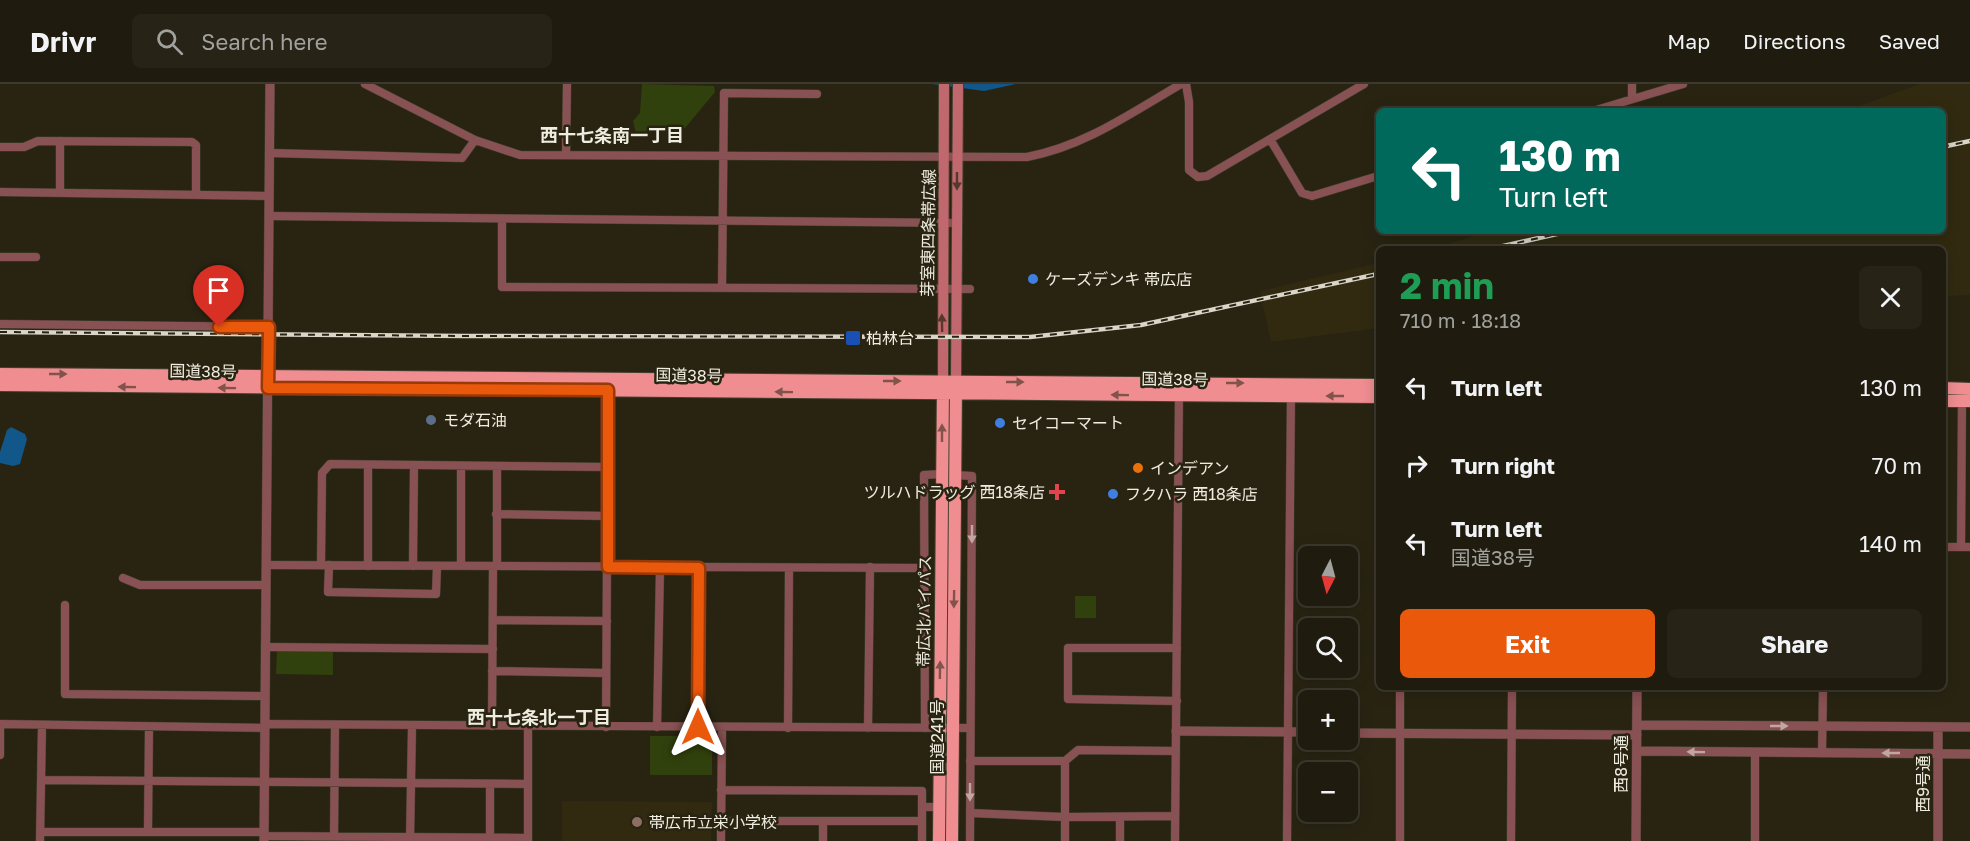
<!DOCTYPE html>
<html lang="en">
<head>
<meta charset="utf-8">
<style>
	body { margin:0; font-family:"Golos Text","Noto Sans JP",sans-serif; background:#272417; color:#f1f3f6; height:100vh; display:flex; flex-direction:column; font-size:22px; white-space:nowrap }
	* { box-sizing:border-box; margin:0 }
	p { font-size:20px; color:#a1a19e }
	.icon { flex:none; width:33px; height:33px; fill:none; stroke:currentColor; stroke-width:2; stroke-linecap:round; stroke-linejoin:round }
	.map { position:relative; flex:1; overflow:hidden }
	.side { position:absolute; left:1376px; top:162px; width:570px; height:444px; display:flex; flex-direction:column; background:#1f1b0e; border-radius:9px; box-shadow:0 3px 15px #0003,0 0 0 2px #3c392e }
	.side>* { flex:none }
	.guide { position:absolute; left:1376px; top:24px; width:570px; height:126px; border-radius:9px; box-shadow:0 3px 15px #0003,0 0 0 2px #3c392e; background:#00695c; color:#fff; overflow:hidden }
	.needle { width:39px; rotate:186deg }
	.fabs { position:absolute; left:1298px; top:462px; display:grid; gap:12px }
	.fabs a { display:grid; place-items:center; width:60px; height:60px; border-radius:9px; background:#1f1b0e; box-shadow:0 3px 15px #0003,0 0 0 2px #3c392e; font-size:30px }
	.pin { position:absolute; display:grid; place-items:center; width:51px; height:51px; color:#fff; margin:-62px -26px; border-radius:50% 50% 50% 0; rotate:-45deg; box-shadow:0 0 6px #0007 }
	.pin .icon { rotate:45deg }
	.me { position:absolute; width:66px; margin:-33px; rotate:0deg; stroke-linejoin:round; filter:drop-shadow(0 0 4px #0008) }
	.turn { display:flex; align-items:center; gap:21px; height:126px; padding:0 24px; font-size:27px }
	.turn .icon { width:78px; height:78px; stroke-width:2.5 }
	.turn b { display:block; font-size:42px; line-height:51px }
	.round { display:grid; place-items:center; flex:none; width:63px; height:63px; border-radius:9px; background:#272417 }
	.summary { display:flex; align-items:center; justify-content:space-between; height:102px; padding:0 24px }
	h1 { font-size:36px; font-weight:700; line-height:45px; color:#1e9e55 }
	.cta { display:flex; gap:12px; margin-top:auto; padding:12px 24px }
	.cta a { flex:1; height:69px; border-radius:9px; background:#ea580c; color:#fff; font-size:24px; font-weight:700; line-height:69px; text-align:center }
	.cta a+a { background:#272417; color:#f1f3f6 }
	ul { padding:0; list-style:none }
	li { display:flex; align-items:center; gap:18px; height:78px; padding:0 24px }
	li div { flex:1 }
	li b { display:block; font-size:22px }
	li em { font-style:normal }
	header { display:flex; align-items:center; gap:36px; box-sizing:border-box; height:84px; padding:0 30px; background:#1f1b0e; border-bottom:2px solid #3c392e }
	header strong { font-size:28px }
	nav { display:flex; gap:33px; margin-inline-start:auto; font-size:21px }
	.search { width:420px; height:54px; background:#272417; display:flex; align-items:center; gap:15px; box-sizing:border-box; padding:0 21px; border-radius:9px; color:#a1a19e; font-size:22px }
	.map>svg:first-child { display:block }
</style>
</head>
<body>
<header>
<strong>Drivr</strong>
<div class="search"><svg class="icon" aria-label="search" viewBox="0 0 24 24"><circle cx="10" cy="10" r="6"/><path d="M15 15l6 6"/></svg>Search here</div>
<nav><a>Map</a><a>Directions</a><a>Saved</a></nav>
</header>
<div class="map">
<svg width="1970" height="757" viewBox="0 0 1970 757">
	<rect width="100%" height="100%" fill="#292412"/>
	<!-- built -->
	<path fill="#312a11" d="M1920,0H1970V211L1943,212L1942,165H1432L1489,147H1942V27H1845Z
		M1378,179V244L1271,258L1260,207Z
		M562,717L712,718L711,757H562Z"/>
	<!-- green -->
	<path fill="#31410d" d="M642,0L714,2L715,8L685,44L636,49L633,37L640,29Z
		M1075,512H1096V534H1075Z
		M277,567L333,568V591L276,590Z
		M650,652H712V691H650Z"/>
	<!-- water -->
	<path fill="#115789" d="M932,0H1016L984,7Z
		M11,343L25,350L27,355L20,380L13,382L0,379V368L7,346Z"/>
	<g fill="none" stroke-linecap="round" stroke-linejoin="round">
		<!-- minor casing -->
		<g stroke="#45402f" stroke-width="9">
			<path id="minor" d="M365,0L475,56
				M1186,0L1189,18V86L1198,93L1207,92L1364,0
				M1632,15V0
				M1593,27L1683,0
				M1270,55L1302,109L1312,112L1378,92
				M0,63H24L38,57L192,58L196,61V110
				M270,69L462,74L475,56L520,71L1027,73C1085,62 1131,29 1181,0
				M566,71L567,0
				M0,108L269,112
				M60,109V57
				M269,132L957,139
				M502,135V203L970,205
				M0,173H36
				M722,204L724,9L817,10
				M0,240L269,243
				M497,382V482
				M955,391L972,392L970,757
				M496,430L607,432
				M1942,463H1970
				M1961,463L1962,315
				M266,481L923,484
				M321,481L322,389L330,380L608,383
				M329,481L328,508L436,510L437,482
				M368,482V381
				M413,482L414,382
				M461,482V382
				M123,494L140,501H266
				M65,521V610L265,612
				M493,536L607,537
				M265,563L493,565
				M492,587L606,589
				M1177,617L1068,615V564H1177
				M0,640L265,644
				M265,640L970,644
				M492,642L493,482
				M606,643L608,302
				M657,643L660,483
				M698,643L699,484
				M788,644L789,484
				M868,644L870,483
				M925,644L924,391L942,390
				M1822,669L1823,603
				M0,671V640
				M970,677H1065L1078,666L1175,667
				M1065,677V757
				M42,696L528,700
				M721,706L922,707V723
				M970,729L1065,733L1175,732
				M721,737H922
				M148,747L149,643
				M41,748H264
				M264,752L528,754
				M40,757L42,641
				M334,757L335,641
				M410,757L412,642
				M490,757V700
				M528,757V643
				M721,757L722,643
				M823,757V737
				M922,757V723H939
				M1120,757V733
				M1175,757L1179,309
				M1287,757L1291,309
				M1400,757V603
				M1511,757L1512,603
				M1755,757V669"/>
		</g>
		<!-- tertiary casing -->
		<g stroke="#45402f" stroke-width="10">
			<path id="tertiary" d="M1637,641L1970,643
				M1176,647L1308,648
				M1347,649L1637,651
				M1637,667L1970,670
				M264,757L270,0
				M1636,757L1637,603
				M1938,757V643"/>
		</g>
		<!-- secondary casing -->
		<g stroke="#45402f" stroke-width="12">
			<path id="secondary" d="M943,298L944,0
				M956,298L958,0"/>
		</g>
		<!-- trunk casing -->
		<g stroke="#45402f" stroke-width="14">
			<path id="trunk" d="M0,290L1378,301
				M0,301L1378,313
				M1942,304L1970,305
				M1942,317H1970
				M939,757L943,302
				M952,757L956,302"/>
		</g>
		<!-- minor -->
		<use href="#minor" stroke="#885153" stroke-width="8"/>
		<!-- tertiary -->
		<use href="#tertiary" stroke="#885153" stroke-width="9"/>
		<!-- secondary -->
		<use href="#secondary" stroke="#c0686d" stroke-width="10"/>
		<!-- trunk -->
		<use href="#trunk" stroke="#ef8d91" stroke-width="12"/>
		<!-- rail casing -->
		<g stroke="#d9d5c9" stroke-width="4.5">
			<path id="rail" d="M1942,63L1970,57
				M1490,165L1570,147
				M0,248L466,252L1030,253L1141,241L1378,190"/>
		</g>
		<!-- rail -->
		<use href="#rail" stroke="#292412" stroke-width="2" stroke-dasharray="7" stroke-linecap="butt"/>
	</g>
	<!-- one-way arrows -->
	<defs><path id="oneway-solid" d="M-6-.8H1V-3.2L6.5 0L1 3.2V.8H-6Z" transform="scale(1.5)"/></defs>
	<g fill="#56382d">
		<use href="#oneway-solid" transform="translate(957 97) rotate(90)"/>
		<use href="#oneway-solid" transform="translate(942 239) rotate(-91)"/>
	</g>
	<g fill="#82534b">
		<use href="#oneway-solid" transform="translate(58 290)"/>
		<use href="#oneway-solid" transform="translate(892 297)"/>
		<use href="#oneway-solid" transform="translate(1015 298)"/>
		<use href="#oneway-solid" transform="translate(1235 299)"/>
		<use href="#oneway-solid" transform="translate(127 303) rotate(-179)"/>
		<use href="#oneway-solid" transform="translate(227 304) rotate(-179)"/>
		<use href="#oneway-solid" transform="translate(784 308) rotate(-179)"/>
		<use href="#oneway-solid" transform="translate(1120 311) rotate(-179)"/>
		<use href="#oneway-solid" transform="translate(1335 312) rotate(-180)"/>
		<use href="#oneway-solid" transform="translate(942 349) rotate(-90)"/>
		<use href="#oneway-solid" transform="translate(954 515) rotate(91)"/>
		<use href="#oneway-solid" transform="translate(940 586) rotate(-89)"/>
	</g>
	<g fill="#c1a6a1">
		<use href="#oneway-solid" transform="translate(972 450) rotate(90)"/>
		<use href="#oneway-solid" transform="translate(1779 642)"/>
		<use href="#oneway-solid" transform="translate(1696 668) rotate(-179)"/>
		<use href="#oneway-solid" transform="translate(1891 669) rotate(-180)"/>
		<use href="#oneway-solid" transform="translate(970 708) rotate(90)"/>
	</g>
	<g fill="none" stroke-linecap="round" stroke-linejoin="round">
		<!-- route casing -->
		<g stroke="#983908" stroke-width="15">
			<path id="route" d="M219,243H269L268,304L608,306V483L699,484L698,643"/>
		</g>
		<!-- route -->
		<use href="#route" stroke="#ea580c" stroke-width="10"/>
	</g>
	<!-- markers -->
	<g fill="#3f7fe0" stroke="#292412" stroke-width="2">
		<circle cx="1033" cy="195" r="6"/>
		<circle cx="1000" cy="339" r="6"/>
		<circle cx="1113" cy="410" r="6"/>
	</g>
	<rect fill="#1a4fb4" stroke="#292412" stroke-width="2" x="845" y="246" width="16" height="16" rx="3"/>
	<circle fill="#5c6f8a" stroke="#292412" stroke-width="2" cx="431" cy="336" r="6"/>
	<circle fill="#e8710a" stroke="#292412" stroke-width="2" cx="1138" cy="384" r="6"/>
	<path fill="#e0444e" stroke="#292412" stroke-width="2" d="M1054 399h6v6h6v6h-6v6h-6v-6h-6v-6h6z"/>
	<circle fill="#8d6e63" stroke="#292412" stroke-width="2" cx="637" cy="738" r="6"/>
	<g text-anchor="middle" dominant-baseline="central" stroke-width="5" stroke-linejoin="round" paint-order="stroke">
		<!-- street labels -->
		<g font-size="16" fill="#efece0" stroke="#292412">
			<text transform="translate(928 149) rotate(-89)">芽室東四条帯広線</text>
			<text transform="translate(203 287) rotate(1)">国道38号</text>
			<text transform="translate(689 291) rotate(1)">国道38号</text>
			<text transform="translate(1175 295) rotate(1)">国道38号</text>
			<text transform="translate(924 527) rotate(-89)">帯広北バイパス</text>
			<text transform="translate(937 653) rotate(-90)">国道241号</text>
			<text transform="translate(1621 680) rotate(-90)">西8号通</text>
			<text transform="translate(1923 700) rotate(-90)">西9号通</text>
		</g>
		<!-- poi labels -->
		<g font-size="16" fill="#efece0" stroke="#292412" text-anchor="start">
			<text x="1045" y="195">ケーズデンキ 帯広店</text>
			<text x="866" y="254">柏林台</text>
			<text x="443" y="336">モダ石油</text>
			<text x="1012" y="339">セイコーマート</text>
			<text x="1150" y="384">インデアン</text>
			<text x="1045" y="408" text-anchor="end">ツルハドラッグ 西18条店</text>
			<text x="1125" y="410">フクハラ 西18条店</text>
			<text x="649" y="738">帯広市立栄小学校</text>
		</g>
		<!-- neighbourhood labels -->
		<g font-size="18" font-weight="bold" fill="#efece0" stroke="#292412">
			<text x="612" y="51">西十七条南一丁目</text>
			<text x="539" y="633">西十七条北一丁目</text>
		</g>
	</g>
</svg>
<div class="fabs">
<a><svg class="needle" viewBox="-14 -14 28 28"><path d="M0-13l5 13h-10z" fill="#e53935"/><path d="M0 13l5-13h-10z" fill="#a1a19e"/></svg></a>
<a><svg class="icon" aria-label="search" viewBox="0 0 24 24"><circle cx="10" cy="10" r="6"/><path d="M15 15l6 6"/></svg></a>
<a>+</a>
<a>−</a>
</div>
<div class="pin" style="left:219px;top:243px;background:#d93025"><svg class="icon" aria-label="arrive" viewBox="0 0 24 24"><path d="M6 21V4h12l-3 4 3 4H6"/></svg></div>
<svg class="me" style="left:698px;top:643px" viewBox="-20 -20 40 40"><path d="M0-17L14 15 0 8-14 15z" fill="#ea580c" stroke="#fff" stroke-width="4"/></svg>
<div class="guide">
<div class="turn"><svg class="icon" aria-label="left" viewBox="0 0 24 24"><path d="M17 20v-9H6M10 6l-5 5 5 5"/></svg><div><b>130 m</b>Turn left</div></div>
</div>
<section class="side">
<div class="summary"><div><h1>2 min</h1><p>710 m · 18:18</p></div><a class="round"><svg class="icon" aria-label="close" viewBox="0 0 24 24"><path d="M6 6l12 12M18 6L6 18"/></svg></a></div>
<ul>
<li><svg class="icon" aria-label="left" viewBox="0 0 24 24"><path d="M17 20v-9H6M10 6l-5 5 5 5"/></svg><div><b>Turn left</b></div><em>130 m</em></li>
<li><svg class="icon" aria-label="right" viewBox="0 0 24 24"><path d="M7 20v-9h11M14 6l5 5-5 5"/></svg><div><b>Turn right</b></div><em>70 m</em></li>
<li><svg class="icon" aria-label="left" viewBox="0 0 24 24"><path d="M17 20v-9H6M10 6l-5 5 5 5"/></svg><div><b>Turn left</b><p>国道38号</p></div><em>140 m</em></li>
</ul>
<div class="cta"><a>Exit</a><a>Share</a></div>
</section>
</div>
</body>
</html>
